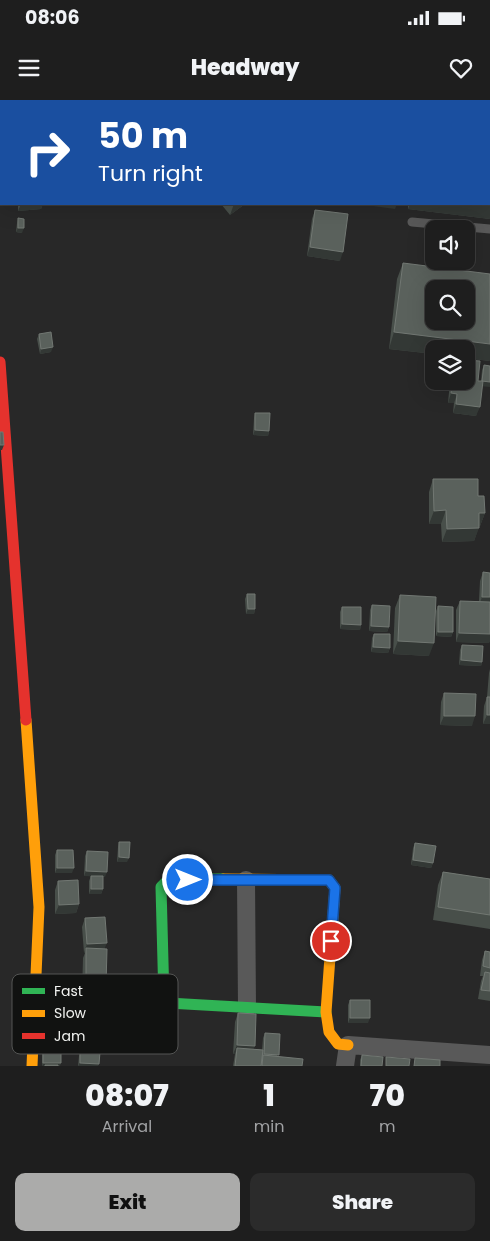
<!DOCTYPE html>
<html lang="en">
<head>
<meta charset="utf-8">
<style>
	body { margin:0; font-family:Poppins,sans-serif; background:#2b2b2b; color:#f1f3f6; height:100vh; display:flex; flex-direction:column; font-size:19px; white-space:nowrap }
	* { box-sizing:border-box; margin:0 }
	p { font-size:16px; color:#a1a2a4 }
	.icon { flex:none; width:28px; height:28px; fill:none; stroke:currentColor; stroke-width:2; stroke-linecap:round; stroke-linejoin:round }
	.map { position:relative; height:966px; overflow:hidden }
	.panel { display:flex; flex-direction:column; background:#1e1e1e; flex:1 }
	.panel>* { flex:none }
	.hud { position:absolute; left:0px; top:0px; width:490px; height:105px; box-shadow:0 5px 20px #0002,0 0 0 1px #3c3c3c; background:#1a4fa0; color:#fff; overflow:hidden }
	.controls { position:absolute; left:425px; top:120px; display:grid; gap:10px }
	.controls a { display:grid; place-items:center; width:50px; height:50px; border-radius:10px; background:#1e1e1e; box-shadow:0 5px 20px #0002,0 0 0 1px #3c3c3c; font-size:25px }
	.pin { position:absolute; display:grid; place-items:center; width:42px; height:42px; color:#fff; margin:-21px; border:2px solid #fff; border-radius:50%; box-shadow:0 1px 5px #0007 }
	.me { position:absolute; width:55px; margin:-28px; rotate:90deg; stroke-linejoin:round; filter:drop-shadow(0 0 4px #0008) }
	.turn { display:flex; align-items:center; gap:18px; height:105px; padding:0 15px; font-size:22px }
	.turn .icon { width:65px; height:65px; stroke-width:2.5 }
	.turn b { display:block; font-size:35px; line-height:42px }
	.eta { display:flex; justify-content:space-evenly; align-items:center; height:85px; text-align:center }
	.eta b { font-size:30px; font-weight:800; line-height:35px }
	.action { display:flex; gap:10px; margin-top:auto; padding:10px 15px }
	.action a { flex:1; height:58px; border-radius:10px; background:#ababaa; color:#111; font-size:20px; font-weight:800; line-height:58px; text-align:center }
	.action a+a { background:#2b2b2b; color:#f1f3f6 }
	.status { display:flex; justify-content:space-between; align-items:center; height:35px; padding:0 25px; background:#1e1e1e; direction:ltr }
	.status svg { height:14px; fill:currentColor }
	header { display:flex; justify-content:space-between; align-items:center; height:65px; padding:0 15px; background:#1e1e1e; font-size:22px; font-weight:800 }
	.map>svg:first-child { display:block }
</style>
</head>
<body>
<div class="status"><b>08:06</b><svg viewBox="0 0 49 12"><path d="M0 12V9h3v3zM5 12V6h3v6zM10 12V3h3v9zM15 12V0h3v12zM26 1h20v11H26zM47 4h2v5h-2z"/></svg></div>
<header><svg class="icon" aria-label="menu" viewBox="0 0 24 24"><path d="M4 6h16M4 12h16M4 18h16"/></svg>Headway<svg class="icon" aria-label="heart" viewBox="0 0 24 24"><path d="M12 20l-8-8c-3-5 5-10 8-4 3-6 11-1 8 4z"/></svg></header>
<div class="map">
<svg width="490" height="966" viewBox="0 0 490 966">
	<rect width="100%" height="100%" fill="#282828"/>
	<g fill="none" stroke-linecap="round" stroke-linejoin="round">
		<!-- lane -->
		<path stroke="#595959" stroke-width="9" d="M412,122L490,129"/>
		<!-- street -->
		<path stroke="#595959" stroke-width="18" d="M246,780L247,908
			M345,966L348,945L490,955"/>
		<!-- fast -->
		<path stroke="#30b455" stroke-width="11" d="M223,779H169L161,787L164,900L168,903L326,912"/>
		<!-- slow -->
		<path stroke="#ff9f0a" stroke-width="11" d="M26,620L39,807L32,966
			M223,779L329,780L335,788L326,912L329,932L338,944L348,945"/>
		<!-- jam -->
		<path stroke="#e5322d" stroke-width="11" d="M0,262L26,620"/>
	</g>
	<!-- wall -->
	<path fill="#484f4a" d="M413,0H490V119L408,109V104H489V1H413Z
		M18,104H43L41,109L18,111Z
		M221,104H245L230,115Z
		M315,110L340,161L307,156L312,119Z
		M18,118L22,133L16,132L17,123Z
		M403,163L490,261L466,258V249H434V254L389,249L397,179Z
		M39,234L51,252L40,254L37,239Z
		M484,265L482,286L476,316L453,313L454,303H448L450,281H481L482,270Z
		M255,313L269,331L268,336L253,335L254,318Z
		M433,379L478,396L485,413L480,426H479L474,441L442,442L441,424H429V392Z
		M483,472L490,473L489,543L456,542V510L460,501H479L480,481Z
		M247,494L255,509L254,514H246L245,499Z
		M400,495L429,556L393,554L395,508Z
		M372,505L389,527L387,532L369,531L370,510Z
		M438,506L453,532L451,537L436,536V511Z
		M342,507L361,525L360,530L340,529V512Z
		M374,534L390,548L388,553L371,552L372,538Z
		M462,545L482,562L481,566L459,565L460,550Z
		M490,569V624H483L484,606L487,597L489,573Z
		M444,593L472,626L440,625L441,602Z
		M119,742L127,762H117L118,747Z
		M415,743L433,763L431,768L411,765L413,748Z
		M57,750L72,773H55V755Z
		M87,751L105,777H103V789L101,794H89V781L91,776H95H84L85,756Z
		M443,772L490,779V829L433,820L438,785Z
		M58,781L79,804L76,813L55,814V790Z
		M85,818L105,849L102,894H98L99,901L97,906H94L93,918L91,922H86L82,951L98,966H78L79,956L80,953L64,952L65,924L67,919H61L62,906L64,902L82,904V898L83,894H82L83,858L85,853H84L82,827Z
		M485,851L490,852V901L478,899L481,881L483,876H480L482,860Z
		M121,882L135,894L133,899L120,900L119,887Z
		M350,900L368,923H348V905Z
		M238,913L253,949L262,950L263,938L265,933L278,957L302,966H233L235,954H233L235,922Z
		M42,922L62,941L60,946L39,945L40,927Z
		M90,924L102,936L101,941L88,942V929Z
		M43,946L60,966H42V951Z
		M362,955L382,966H360V960Z"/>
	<!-- shaded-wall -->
	<path fill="#333835" d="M489,102H490V119L408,109L410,104H489Z
		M21,104H43L41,109L18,111Z
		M234,104H245L230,115Z
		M374,104H397L395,109L373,106Z
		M18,128H24L22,133L16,132Z
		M310,147L343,152L340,161L307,156Z
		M394,232L490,244V261L466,258V249H434V254L389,249Z
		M53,247L51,252L40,254L41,249Z
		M482,281L490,282V287L480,286Z
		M451,293L457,294L454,303H448Z
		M456,304L480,307L476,316L453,313Z
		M255,330L269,331L268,336L253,335Z
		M0,345H4L2,350H0Z
		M446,410L441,424H429L434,411Z
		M479,413H485L480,426H474Z
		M479,428L474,441L442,442L447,429Z
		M482,497H490V506H479Z
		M248,509H255L254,514H246Z
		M342,524L361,525L360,530L340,529Z
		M371,526L389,527L387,532L369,531Z
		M438,532H453L451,537L436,536Z
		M459,533L490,534V542L489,543L456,542Z
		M398,541L434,543L429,556L393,554Z
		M373,547L390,548L388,553L371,552Z
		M461,560L482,562L481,566L459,565Z
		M487,615H490V624H483Z
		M444,616H475L472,626L440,625Z
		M119,757L129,758L127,762H117Z
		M413,760L433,763L431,768L411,765Z
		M57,768H74L72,773H55Z
		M86,771L107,772L105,777L84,776Z
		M91,789H103L101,794H89Z
		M79,804L76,813L55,814L59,805Z
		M107,843L103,852L86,848L85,853H84L87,844Z
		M86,884L106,885L102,894H82Z
		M135,894L133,899L120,900L122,895Z
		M99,901L97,906H82L84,902Z
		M63,914L93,918L91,922L69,920V915L67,919H61Z
		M350,918H370L368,923H348Z
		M102,936L101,941L88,942L90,937Z
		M41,940L62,941L60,946L39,945Z
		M68,943L85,944L82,953L80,951V953L64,952Z
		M237,945L255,946L251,955L237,948L235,954H233Z
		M43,963H61L60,966H42Z
		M80,963L99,964L98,966H78Z"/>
	<!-- building -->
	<path fill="#5a615c" stroke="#727873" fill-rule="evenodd" d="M22,0H36V1H22Z
		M388,0H411V1H387Z
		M417,0H490V102H489V1H417Z
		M315,110L348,114L343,152L310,147Z
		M18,118L24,119V128H18Z
		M403,163L490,174V244L394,232ZM434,189H466V221H434Z
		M51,232L53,247L41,249L39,234Z
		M466,260L480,261L478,281H483L480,307L456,304L457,294L451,293L453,281H466Z
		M484,265L490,266V282L482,281Z
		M255,313H270L269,331L255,330Z
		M0,332H3L4,345H0Z
		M433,379H478V396H484L485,413H479V428L447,429L446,410L434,411Z
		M483,472L490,473V497H482Z
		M247,494H255V509H248Z
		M400,495L436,497L434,543L398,541Z
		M460,501L490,502V534L459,533Z
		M372,505L390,506L389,527L371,526Z
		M438,506L453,507V532H438Z
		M342,507H361V525L342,524Z
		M374,534H390V548L373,547Z
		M462,545L483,546L482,562L461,560Z
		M444,593L476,594L475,616H444Z
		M487,597H490V615H487Z
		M119,742H130L129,758L119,757Z
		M415,743L436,746L433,763L413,760Z
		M57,750H73L74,768H57Z
		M87,751L108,752L107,772L86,771Z
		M443,772L490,779V815L438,807Z
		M91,776H103V789H91Z
		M78,780L79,804L59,805L58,781Z
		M105,817L107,843L87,844L85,818Z
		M86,848L107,849L106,885L86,884Z
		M485,851L490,852V868L483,866Z
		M485,872L490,873V891L481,890Z
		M350,900H370V918H350Z
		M238,913L256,914L255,946L237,945Z
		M265,933L280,934L279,955L264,954Z
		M43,946H61V963H43Z
		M237,948L263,950L261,966H235Z
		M80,951L100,952L99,964L80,963Z
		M263,955L303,959L302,966H262Z
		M362,955L383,957L382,966H361Z
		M386,957L410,959L409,966H386Z
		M415,958L440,960V966H414Z
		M45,965H58V966H45Z"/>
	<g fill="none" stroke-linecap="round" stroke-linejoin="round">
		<!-- route casing -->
		<g stroke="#114b97" stroke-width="12">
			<path id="route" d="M188,780H329L335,788L331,841"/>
		</g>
		<!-- route -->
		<use href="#route" stroke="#1a73e8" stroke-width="9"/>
	</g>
	<!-- legend -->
	<rect x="12" y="874" width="166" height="80" rx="8" fill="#111211" stroke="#545554" stroke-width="1"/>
	<rect x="22" y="888" width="23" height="6" fill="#30b455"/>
	<rect x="22" y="910" width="23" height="7" fill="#ff9f0a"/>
	<rect x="22" y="933" width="23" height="6" fill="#e5322d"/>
	<g font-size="14" fill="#f1f2f0">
		<text x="54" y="896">Fast</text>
		<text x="54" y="918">Slow</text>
		<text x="54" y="941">Jam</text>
	</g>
</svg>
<div class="controls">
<a><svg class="icon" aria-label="sound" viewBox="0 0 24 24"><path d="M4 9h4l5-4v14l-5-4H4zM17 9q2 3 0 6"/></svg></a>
<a><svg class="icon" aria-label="search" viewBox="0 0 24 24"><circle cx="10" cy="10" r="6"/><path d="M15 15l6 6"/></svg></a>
<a><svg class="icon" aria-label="layers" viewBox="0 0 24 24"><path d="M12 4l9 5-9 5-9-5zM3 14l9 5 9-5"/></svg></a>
</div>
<div class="pin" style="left:331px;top:841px;background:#d93025"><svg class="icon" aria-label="arrive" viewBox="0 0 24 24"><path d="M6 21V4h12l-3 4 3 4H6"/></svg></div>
<svg class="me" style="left:188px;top:780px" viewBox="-20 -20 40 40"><circle r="17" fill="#1a73e8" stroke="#fff" stroke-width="3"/><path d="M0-11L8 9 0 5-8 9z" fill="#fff"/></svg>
<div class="hud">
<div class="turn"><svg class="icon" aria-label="right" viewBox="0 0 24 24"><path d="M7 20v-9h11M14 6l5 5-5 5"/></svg><div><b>50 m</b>Turn right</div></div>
</div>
</div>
<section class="panel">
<div class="eta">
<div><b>08:07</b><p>Arrival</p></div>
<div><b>1</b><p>min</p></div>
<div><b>70</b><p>m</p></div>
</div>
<div class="action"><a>Exit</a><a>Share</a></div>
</section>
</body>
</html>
